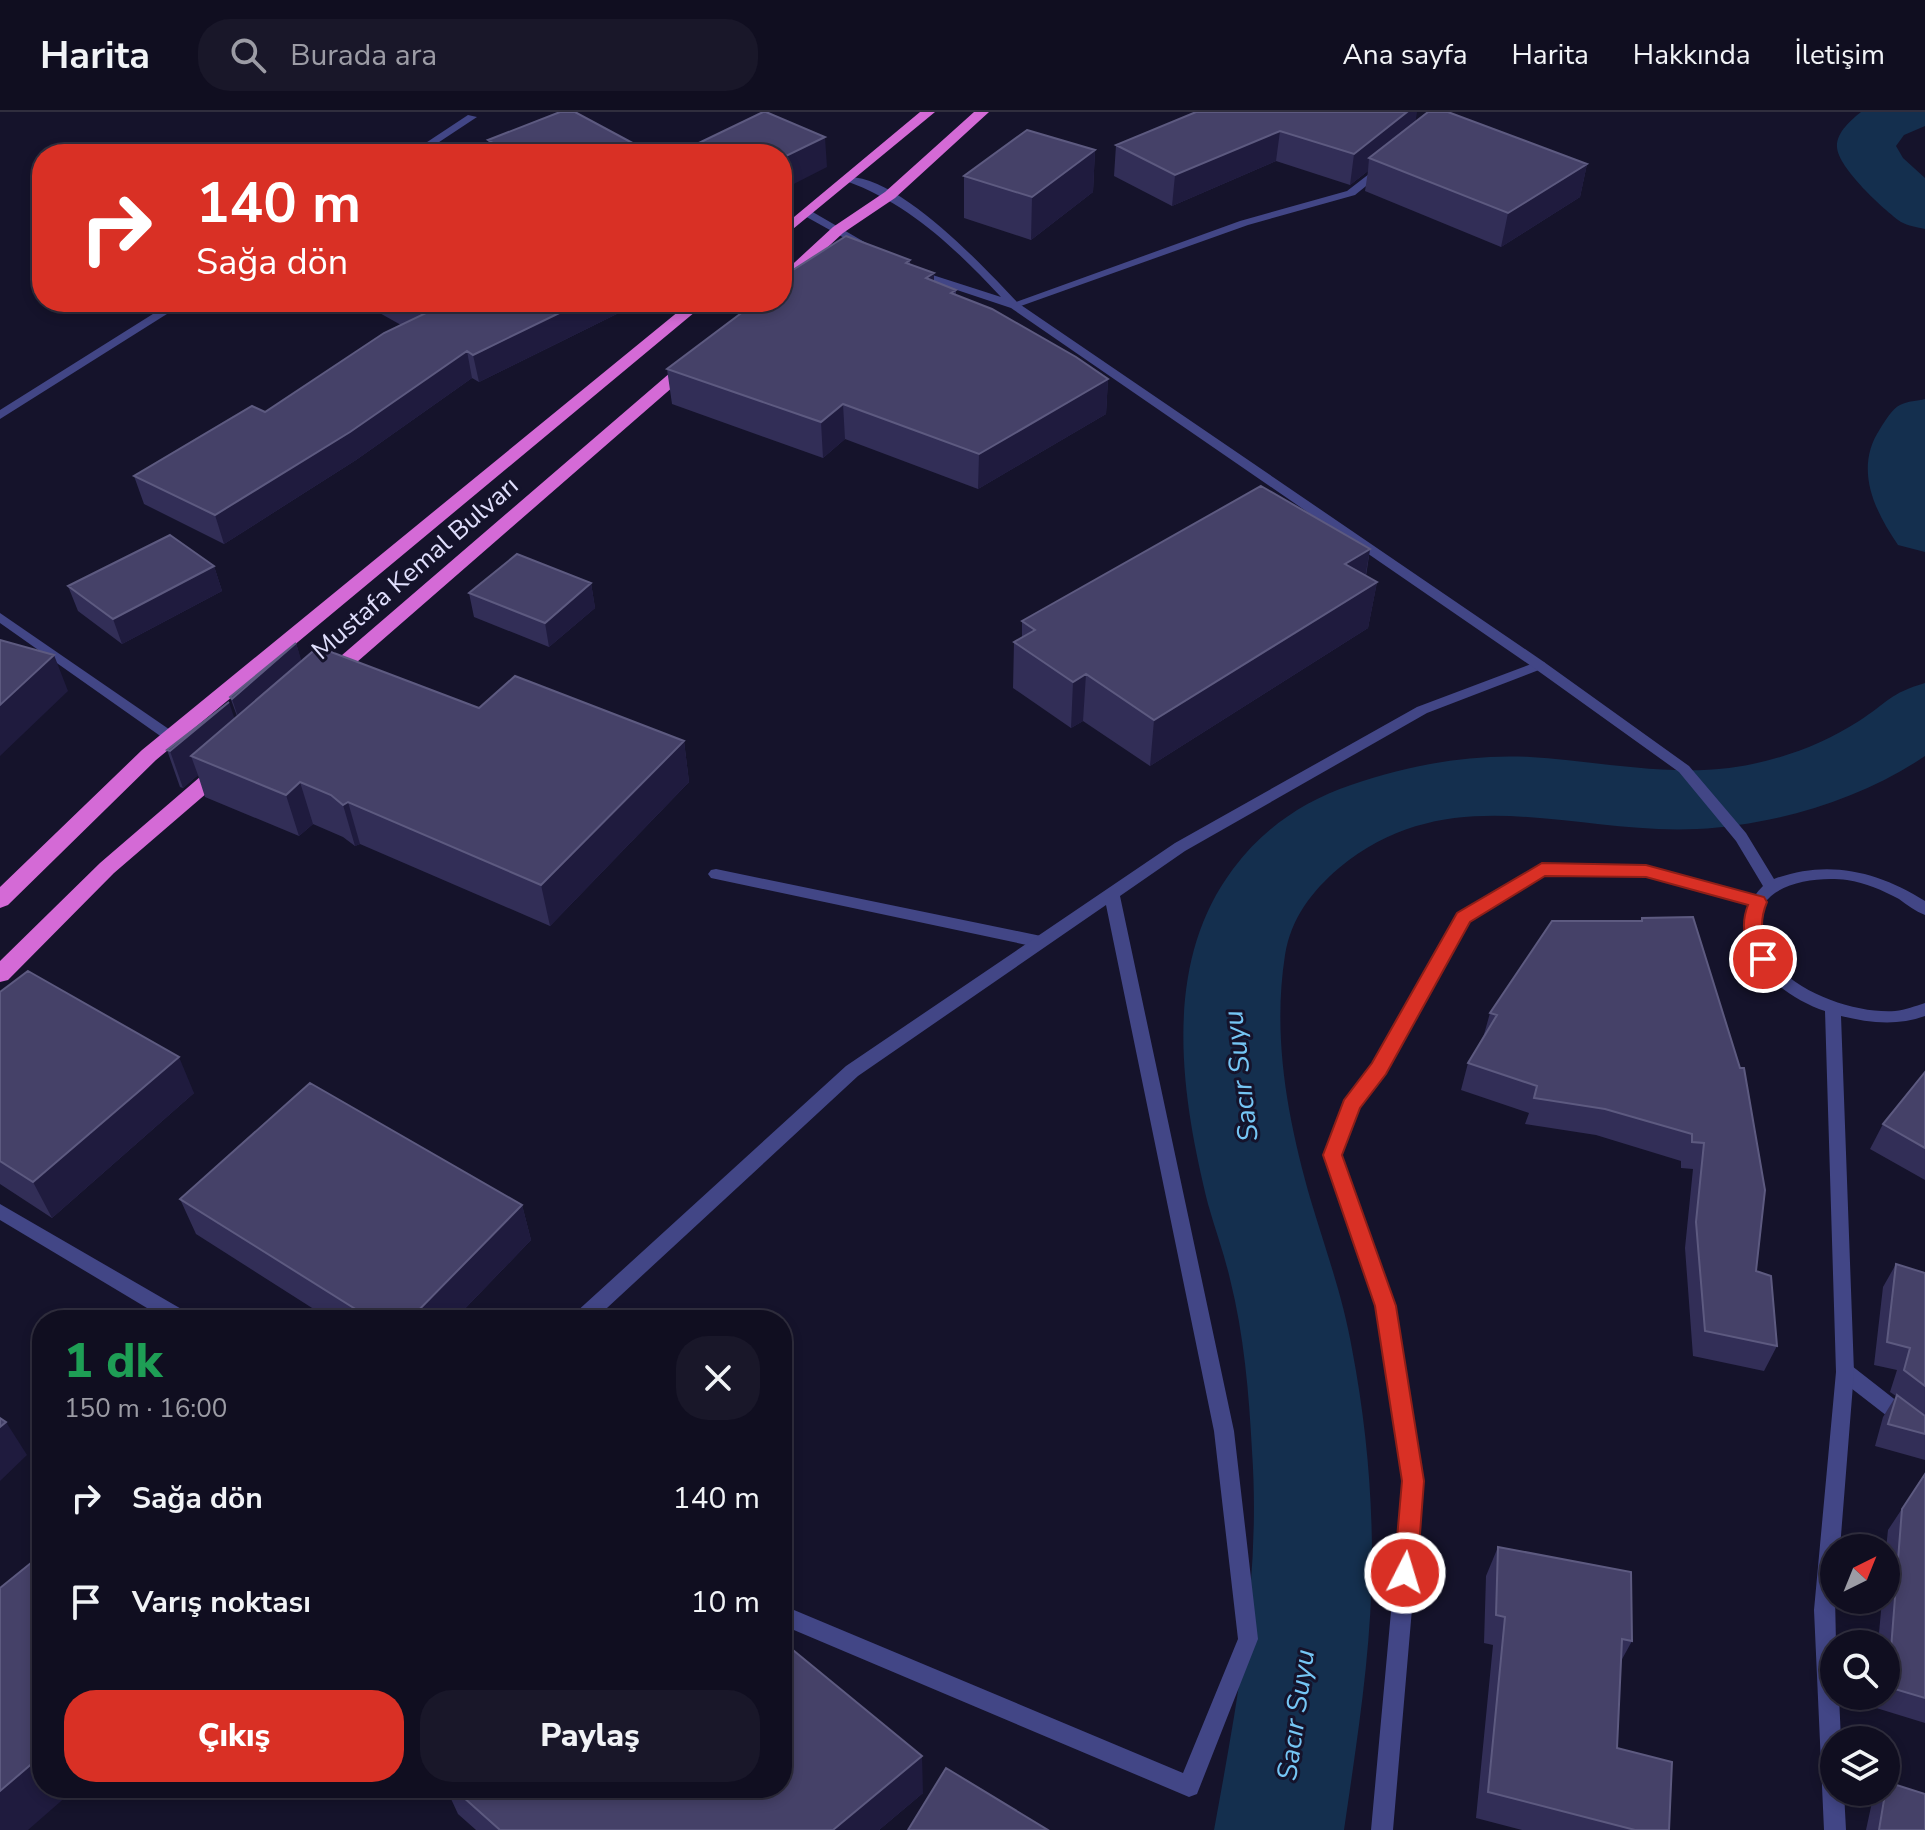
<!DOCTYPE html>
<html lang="tr">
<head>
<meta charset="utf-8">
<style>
	body { margin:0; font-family:"Nunito Sans",sans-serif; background:#191729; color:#f1f3f6; height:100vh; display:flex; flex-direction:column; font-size:30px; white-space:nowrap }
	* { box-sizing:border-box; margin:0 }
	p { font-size:26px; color:#9c9ca5 }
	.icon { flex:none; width:44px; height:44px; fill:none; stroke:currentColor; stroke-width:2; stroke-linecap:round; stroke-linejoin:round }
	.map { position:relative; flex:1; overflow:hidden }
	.drawer { position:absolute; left:32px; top:1198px; width:760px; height:488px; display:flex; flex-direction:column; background:#100e20; border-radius:32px; box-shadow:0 4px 12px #0003,0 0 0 2px #302e3e }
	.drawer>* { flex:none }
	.hud { position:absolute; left:32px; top:32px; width:760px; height:168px; border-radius:32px; box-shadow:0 4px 12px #0003,0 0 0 2px #302e3e; background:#d93025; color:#fff; overflow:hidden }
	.needle { width:52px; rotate:43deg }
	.fabs { position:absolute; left:1820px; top:1422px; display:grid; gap:16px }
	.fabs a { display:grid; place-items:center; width:80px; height:80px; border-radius:50%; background:#100e20; box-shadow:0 4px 12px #0003,0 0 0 2px #302e3e; font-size:40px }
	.pin { position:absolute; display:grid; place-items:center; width:68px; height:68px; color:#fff; margin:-34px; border:4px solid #fff; border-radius:50%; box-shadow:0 2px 8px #0007 }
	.me { position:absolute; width:88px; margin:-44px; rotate:5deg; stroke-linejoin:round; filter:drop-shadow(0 0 6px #0008) }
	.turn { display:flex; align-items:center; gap:28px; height:168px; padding:0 32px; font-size:36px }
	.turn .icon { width:104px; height:104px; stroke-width:2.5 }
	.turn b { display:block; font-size:56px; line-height:68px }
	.round { display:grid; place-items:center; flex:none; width:84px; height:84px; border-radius:32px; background:#191729 }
	.summary { display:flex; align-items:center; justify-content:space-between; height:136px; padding:0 32px }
	h1 { font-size:48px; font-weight:800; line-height:60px; color:#1e9e55 }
	.primary-button { display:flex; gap:16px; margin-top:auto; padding:16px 32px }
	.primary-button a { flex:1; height:92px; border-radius:32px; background:#d93025; color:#fff; font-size:32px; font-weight:800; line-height:92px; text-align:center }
	.primary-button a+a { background:#191729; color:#f1f3f6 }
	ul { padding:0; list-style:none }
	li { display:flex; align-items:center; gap:24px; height:104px; padding:0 32px }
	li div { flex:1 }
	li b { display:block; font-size:30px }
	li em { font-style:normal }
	header { display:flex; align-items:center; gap:48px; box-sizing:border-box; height:112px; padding:0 40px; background:#100e20; border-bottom:2px solid #302e3e }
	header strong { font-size:38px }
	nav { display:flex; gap:44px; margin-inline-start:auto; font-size:28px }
	.search { width:560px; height:72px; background:#191729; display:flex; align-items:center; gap:20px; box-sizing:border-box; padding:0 28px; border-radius:32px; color:#9c9ca5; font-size:30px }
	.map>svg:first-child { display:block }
</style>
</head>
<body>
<header>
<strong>Harita</strong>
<div class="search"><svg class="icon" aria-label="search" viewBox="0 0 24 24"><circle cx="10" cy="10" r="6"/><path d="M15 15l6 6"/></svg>Burada ara</div>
<nav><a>Ana sayfa</a><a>Harita</a><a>Hakkında</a><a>İletişim</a></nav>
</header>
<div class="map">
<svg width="1925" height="1718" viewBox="0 0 1925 1718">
	<rect width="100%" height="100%" fill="#15132b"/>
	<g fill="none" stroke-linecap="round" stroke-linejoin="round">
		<!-- river -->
		<path fill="#142f4e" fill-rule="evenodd" d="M1861,0H1925V14L1904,23L1896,34L1903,46L1925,66V117C1917,115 1908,114 1901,110C1884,98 1838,56 1837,35C1836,21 1851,8 1861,0Z
			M1925,287V440L1898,433C1874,398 1854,356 1880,317C1885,309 1892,297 1900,293C1907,289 1918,289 1925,287Z
			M1925,571V644C1861,688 1774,713 1697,717C1570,723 1451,664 1339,756C1312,779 1291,806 1285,843C1272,926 1288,1009 1311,1089C1326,1139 1343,1185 1352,1237C1365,1305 1372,1375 1372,1445C1372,1537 1357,1628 1344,1718H1214C1237,1592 1261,1467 1252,1339C1249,1281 1244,1223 1230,1167C1224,1141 1215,1117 1208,1092C1181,983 1161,853 1233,757C1263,717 1303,689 1351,673C1409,653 1469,642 1530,645C1597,649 1662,664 1729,656C1775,650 1820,634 1859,609C1887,591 1890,581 1925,571Z"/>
		<!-- service -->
		<path fill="#424686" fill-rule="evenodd" d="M716,757L1041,824L1049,830L1041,836L711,766L708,762L711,758Z"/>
		<!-- minor -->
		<path fill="#424686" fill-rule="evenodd" d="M468,3L477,5L421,42H409Z
			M1378,55L1387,57L1355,83L1248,113L1018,195L1008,193L1240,109L1347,79Z
			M172,190H186L0,307V298Z
			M0,501L176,622L178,625L176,628H166L0,511Z
			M1539,549L1544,550L1546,553L1544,556L1427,601L1185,739L1120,784L1234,1319L1258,1527L1197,1682L1189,1685L782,1513V1493L1183,1661L1238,1527L1214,1319L1106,793L858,964L594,1208H572L574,1202L846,954L1175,731L1417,595Z
			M1542,752L1646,754L1763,786L1766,790L1758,795L1646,764L1545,762L1469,809L1385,962L1358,996L1341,1043L1394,1194L1423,1369L1393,1718H1371L1403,1369L1376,1194L1323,1043L1345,988L1373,952L1457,801Z
			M0,1092L190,1202L192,1208H167L0,1108Z
			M1845,1252L1852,1254L1925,1311V1331L1918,1328L1838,1266L1836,1260L1838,1254Z"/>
		<!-- tertiary -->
		<path fill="#424686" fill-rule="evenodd" d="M846,65C898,62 984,155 1018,191L1544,550L1689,654L1746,721L1774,767C1827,747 1878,759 1925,789V803C1915,799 1907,793 1899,787C1882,778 1866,771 1847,768C1809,763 1743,775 1761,829C1777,875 1851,902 1895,899C1906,898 1915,894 1925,891V904C1897,914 1870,911 1841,904L1854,1260L1840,1436H1834L1836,1532H1834V1584H1839L1841,1628H1834V1680H1844L1846,1718H1824L1814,1498L1836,1260L1825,899C1774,882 1712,825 1763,774L1736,729L1679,660L1534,556L1011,196L909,162V158H917L1001,185C956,137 910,92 846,69Z
			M803,99H811L873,135L864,137L803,103Z"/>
		<!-- trunk -->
		<path fill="#d46ad6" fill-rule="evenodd" d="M920,0H935L782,126V115Z
			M974,0H989L895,86L843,121L787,173L782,175V162L833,115L885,80Z
			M690,190H707L156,648L8,793L0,796V775L142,638Z
			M691,246L697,248V254L334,570H320L317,566L320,562L685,248Z
			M222,650L229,652L232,657L229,662L114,761L8,868L0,870V849L100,751L215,652Z"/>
	</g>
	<!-- wall -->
	<path fill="#322e57" d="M1196,0L1416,10L1587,52L1580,85L1501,135L1365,79L1368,59L1350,73L1276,49L1172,94L1114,64L1116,33Z
		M488,28L653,42H490Z
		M1095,38L1093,80L1031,128L964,106V64Z
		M910,148V152L934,169L956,178V183L1108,267L1106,302L978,377L845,327L823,346L672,292L667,257Z
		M368,190H641L479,270L472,266L356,348L224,432L144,392L134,364L265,300L401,213L369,195Z
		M1370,437L1366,464L1377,470L1368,516L1150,654L1083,609L1071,616L1013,576L1014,530L1022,526V509Z
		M214,454L222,479L122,532L78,499L68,474Z
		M591,471L595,496L549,535L474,505L469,481Z
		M296,531L301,549L479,596L684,629L689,670L550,814L360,732L355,734L343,725L313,712L299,724L205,685L198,663L183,676L180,675L167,638L234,607L237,604L230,585Z
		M1642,806L1756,1159L1777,1234L1764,1259L1693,1244L1685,1136L1693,1057L1681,1056V1049L1596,1023L1525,1012L1529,1001L1461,978L1468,951L1483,926L1490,901L1641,809Z
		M0,880L194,981L52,1106L0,1072Z
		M1925,960V1068L1870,1037L1883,1012Z
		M180,1087L522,1093L531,1128L454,1208H331L196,1122Z
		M1896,1152L1925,1161V1348L1875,1334L1883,1305L1896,1284L1890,1280L1897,1258L1874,1253L1883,1175Z
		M1925,1362V1611L1873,1595L1874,1584H1886V1532H1878L1882,1488H1886V1437L1888,1418Z
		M1498,1435L1632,1529L1621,1549L1617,1636L1669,1718H1522L1476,1706L1493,1533L1484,1531L1486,1464Z
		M1887,1670L1925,1718H1866L1872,1690L1880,1680H1886V1672Z
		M446,1676H782L923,1681L879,1718H476L458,1702Z"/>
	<!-- shaded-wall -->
	<path fill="#1f1b3e" d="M1407,0H1417L1414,21L1369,46L1368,59L1350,73L1354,42Z
		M1280,19L1276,49L1172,94L1175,63Z
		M825,25L827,55L782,78V46Z
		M1095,38L1093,80L1031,128L1032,85Z
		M1587,52L1580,85L1501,135L1508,101Z
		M934,161V195L926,166Z
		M582,190H641L479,270L473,243Z
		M467,239L472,266L356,348L224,432L215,403Z
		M1108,267L1106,302L978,377L979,342Z
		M843,292L845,327L823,346L821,310Z
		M1370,437L1363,478L1377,470L1368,516L1150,654L1154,608L1345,452Z
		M214,454L222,479L122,532L113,507Z
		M591,471L595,496L549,535L545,511Z
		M296,531L307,567L244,623L232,587Z
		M54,543L68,579L0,644V593Z
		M1086,562L1083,609L1071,616L1073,570Z
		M229,590L241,626L191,644L198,663L183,676L170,639Z
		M684,629L689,670L550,814L541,773Z
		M300,670L313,712L299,724L286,683Z
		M348,690L360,732L355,734L343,693Z
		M179,945L194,981L52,1106L33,1070Z
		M522,1093L531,1128L454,1208H409Z
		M6,1310L27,1343L0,1369V1315Z
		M42,1643V1676H76L28,1718H0V1679Z
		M922,1644L923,1681L879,1718H833Z"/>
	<!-- building -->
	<path fill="#454168" stroke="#5d5a80" stroke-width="2" d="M560,0H575L653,42H512L488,28Z
		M763,0H766L825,25L782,46V42H676Z
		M1196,0H1407L1354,42L1280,19L1175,63L1116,33Z
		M1428,0H1448L1587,52L1508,101L1369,46Z
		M1027,18L1095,38L1032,85L964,64Z
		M846,124L910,148L906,151L934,161L926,166L956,178L951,181L992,197L1076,245L1108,267L979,342L843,292L821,310L667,257L756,190H782V165Z
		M402,190H582L473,243L467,239L350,320L215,403L134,364L252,294L265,300L384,221L424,202Z
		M1261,374L1370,437L1345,452L1377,470L1154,608L1086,562L1073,570L1014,530L1035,518L1022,509Z
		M170,423L214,454L113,507L68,474Z
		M517,442L591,471L545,511L469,481Z
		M0,528L54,543L0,593Z
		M296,531L232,587L230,585Z
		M318,535L479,596L515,564L684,629L541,773L348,690L343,693L331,683L300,670L286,683L191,644Z
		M229,590L170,639L167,638Z
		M1693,805L1740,956H1744L1765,1078L1756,1159L1771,1164L1777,1234L1705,1219L1696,1110L1704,1031L1692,1030V1022L1605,997L1534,986L1537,974L1468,951L1497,903L1490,901L1552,809H1642V806Z
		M28,859L179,945L33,1070L0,1049V880Z
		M1925,960V1036L1883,1012Z
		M310,971L522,1093L409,1208H373L180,1087Z
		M1896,1152L1925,1161V1274L1904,1258L1910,1236L1887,1230Z
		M1897,1283L1925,1304V1322L1888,1312Z
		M0,1306L6,1310L0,1315Z
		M1925,1362V1586L1888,1575L1902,1397Z
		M1498,1435L1631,1460L1632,1529L1622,1527L1617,1636L1672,1650L1669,1718H1635L1488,1680L1505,1505L1496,1503Z
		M42,1442V1643L0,1679V1476Z
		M782,1529L922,1644L833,1718H500L453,1676H782Z
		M946,1656L1048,1718H908Z
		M1887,1670L1925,1682V1718H1879Z"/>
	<!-- route -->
	<path fill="#d93025" stroke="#8d1f18" stroke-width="2" d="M1542,751L1646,753L1764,785L1767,790C1758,812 1762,826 1772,847L1770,852H1757C1746,831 1739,816 1748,793L1646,765L1545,764L1470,810L1386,962L1360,996L1342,1043L1396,1194L1424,1369L1417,1461L1414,1468L1405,1472L1397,1468L1394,1461L1402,1369L1375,1194L1323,1043L1344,988L1372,951L1457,801Z"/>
	<g text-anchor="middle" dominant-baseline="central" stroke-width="6" stroke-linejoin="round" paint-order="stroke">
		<!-- street labels -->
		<g font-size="26" fill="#e0dffd" stroke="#15132b">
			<text transform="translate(415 456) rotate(-41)">Mustafa Kemal Bulvarı</text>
		</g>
		<!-- water labels -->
		<g font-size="28" font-style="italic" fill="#75c6f5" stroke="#15132b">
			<text transform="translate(1241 964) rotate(-97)">Sacır Suyu</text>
			<text transform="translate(1296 1603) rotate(-82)">Sacır Suyu</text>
		</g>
	</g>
</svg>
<div class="fabs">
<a><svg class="needle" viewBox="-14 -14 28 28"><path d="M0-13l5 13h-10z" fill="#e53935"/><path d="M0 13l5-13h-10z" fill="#9c9ca5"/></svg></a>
<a><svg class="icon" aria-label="search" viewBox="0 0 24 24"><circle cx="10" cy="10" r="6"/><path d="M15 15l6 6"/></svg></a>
<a><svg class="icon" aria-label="layers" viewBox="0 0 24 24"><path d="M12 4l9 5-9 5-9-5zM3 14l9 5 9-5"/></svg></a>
</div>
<div class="pin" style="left:1763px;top:847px;background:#d93025"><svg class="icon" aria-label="arrive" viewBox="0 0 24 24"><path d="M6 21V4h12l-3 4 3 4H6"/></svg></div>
<svg class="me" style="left:1405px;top:1461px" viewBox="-20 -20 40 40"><circle r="17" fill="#d93025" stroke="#fff" stroke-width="3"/><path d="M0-11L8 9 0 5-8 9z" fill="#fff"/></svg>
<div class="hud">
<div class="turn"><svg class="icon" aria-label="right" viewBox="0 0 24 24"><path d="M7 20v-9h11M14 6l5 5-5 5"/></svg><div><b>140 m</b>Sağa dön</div></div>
</div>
<section class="drawer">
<div class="summary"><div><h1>1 dk</h1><p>150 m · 16:00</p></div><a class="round"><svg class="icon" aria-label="close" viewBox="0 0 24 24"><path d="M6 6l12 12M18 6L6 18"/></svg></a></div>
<ul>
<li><svg class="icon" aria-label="right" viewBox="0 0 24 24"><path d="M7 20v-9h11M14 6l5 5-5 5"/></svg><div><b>Sağa dön</b></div><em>140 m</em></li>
<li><svg class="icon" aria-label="arrive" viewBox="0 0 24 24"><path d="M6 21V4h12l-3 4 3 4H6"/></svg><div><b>Varış noktası</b></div><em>10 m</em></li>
</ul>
<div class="primary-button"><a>Çıkış</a><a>Paylaş</a></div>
</section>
</div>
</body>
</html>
